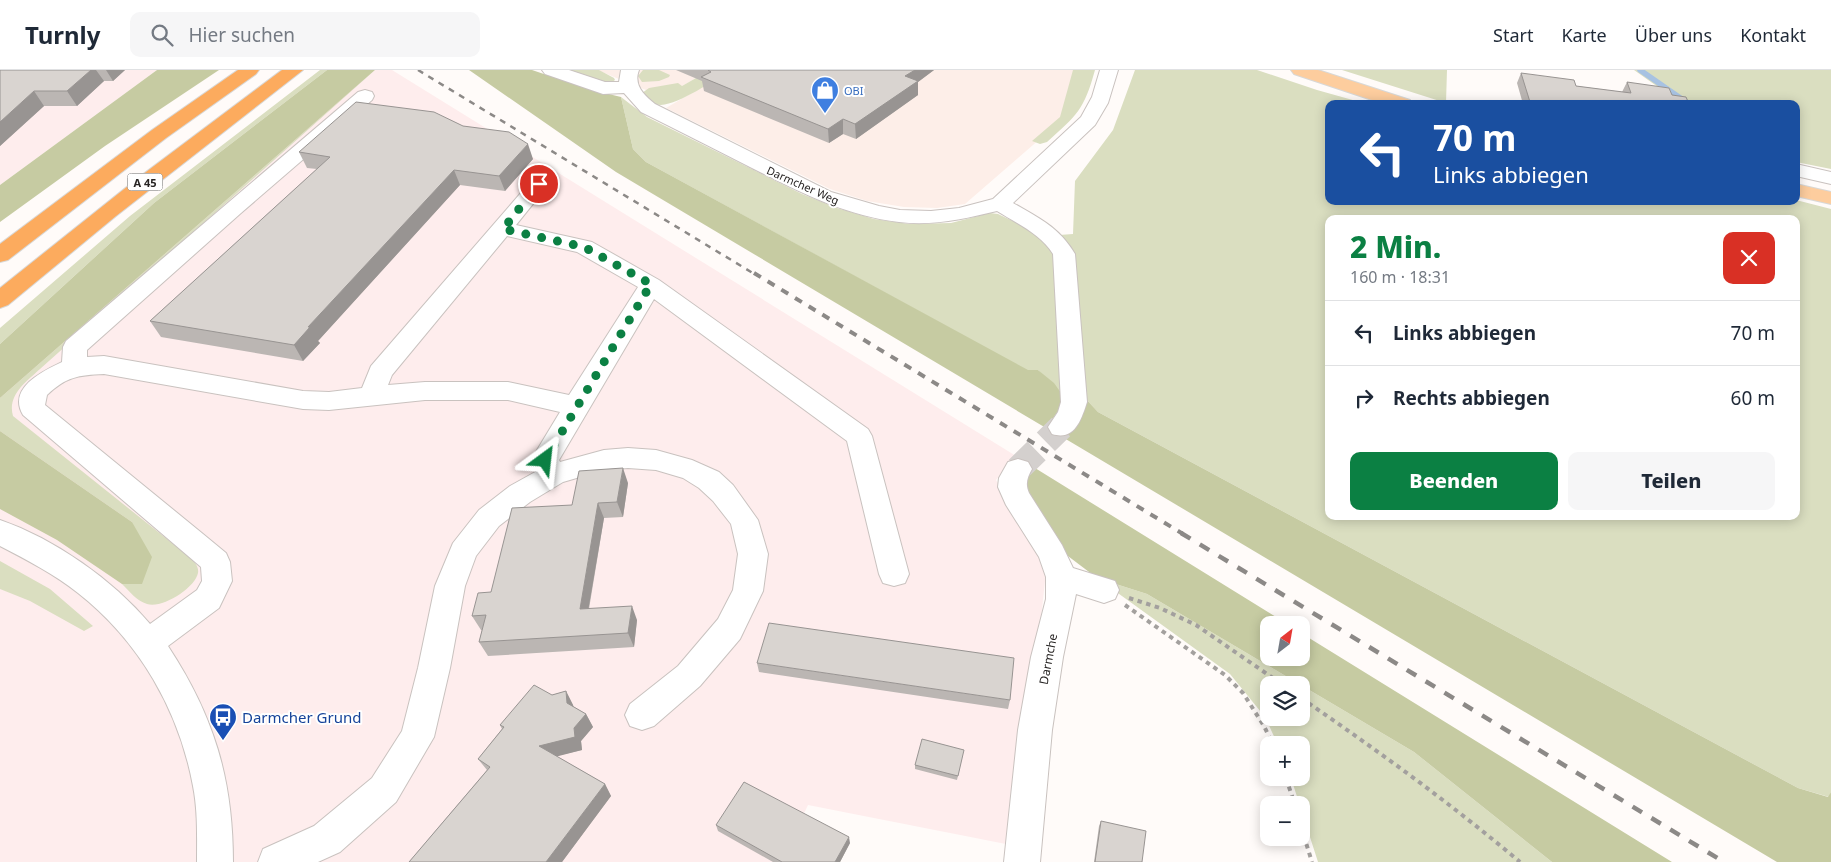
<!DOCTYPE html>
<html lang="de">
<head>
<meta charset="utf-8">
<style>
	body { margin:0; font-family:"Noto Sans",sans-serif; background:#f6f6f7; color:#1f2937; height:100vh; display:flex; flex-direction:column; font-size:19px; white-space:nowrap }
	* { box-sizing:border-box; margin:0 }
	p { font-size:16px; color:#747a83 }
	.icon { flex:none; width:28px; height:28px; fill:none; stroke:currentColor; stroke-width:2; stroke-linecap:round; stroke-linejoin:round }
	.map { position:relative; flex:1; overflow:hidden }
	.side { position:absolute; left:1325px; top:145px; width:475px; height:305px; display:flex; flex-direction:column; background:#fff; border-radius:10px; box-shadow:0 2px 12px #0003 }
	.side>* { flex:none }
	.hud { position:absolute; left:1325px; top:30px; width:475px; height:105px; border-radius:10px; box-shadow:0 2px 12px #0003; background:#1a4fa0; color:#fff; overflow:hidden }
	.needle { width:32px; rotate:31deg }
	.buttons { position:absolute; left:1260px; top:546px; display:grid; gap:10px }
	.buttons a { display:grid; place-items:center; width:50px; height:50px; border-radius:10px; background:#fff; box-shadow:0 2px 12px #0003; font-size:25px }
	.pin { position:absolute; display:grid; place-items:center; width:42px; height:42px; color:#fff; margin:-21px; border:2px solid #fff; border-radius:50%; box-shadow:0 1px 5px #0007 }
	.me { position:absolute; width:55px; margin:-28px; rotate:30deg; stroke-linejoin:round; filter:drop-shadow(0 0 4px #0008) }
	.turn { display:flex; align-items:center; gap:18px; height:105px; padding:0 25px; font-size:22px }
	.turn .icon { width:65px; height:65px; stroke-width:2.5 }
	.turn b { display:block; font-size:35px; line-height:42px }
	.round { display:grid; place-items:center; flex:none; width:52px; height:52px; border-radius:10px; background:#f6f6f7 }
	.head { display:flex; align-items:center; justify-content:space-between; height:85px; padding:0 25px }
	h1 { font-size:30px; font-weight:800; line-height:38px; color:#0b8043 }
	.action { display:flex; gap:10px; margin-top:auto; padding:10px 25px }
	.action a { flex:1; height:58px; border-radius:10px; background:#0b8043; color:#fff; font-size:20px; font-weight:800; line-height:58px; text-align:center }
	.action a+a { background:#f6f6f7; color:#1f2937 }
	ul { padding:0; list-style:none }
	li { display:flex; align-items:center; gap:15px; height:65px; padding:0 25px; border-top:1px solid #e0e1e3 }
	li div { flex:1 }
	li b { display:block; font-size:19px }
	li em { font-style:normal }
	header { display:flex; align-items:center; gap:30px; box-sizing:border-box; height:70px; padding:0 25px; background:#fff; border-bottom:1px solid #e0e1e3 }
	header strong { font-size:24px }
	nav { display:flex; gap:28px; margin-inline-start:auto; font-size:18px }
	.search { width:350px; height:45px; background:#f6f6f7; display:flex; align-items:center; gap:12px; box-sizing:border-box; padding:0 18px; border-radius:10px; color:#747a83; font-size:19px }
	.map>svg:first-child { display:block }
</style>
</head>
<body>
<header>
<strong>Turnly</strong>
<div class="search"><svg class="icon" aria-label="search" viewBox="0 0 24 24"><circle cx="10" cy="10" r="6"/><path d="M15 15l6 6"/></svg>Hier suchen</div>
<nav><a>Start</a><a>Karte</a><a>Über uns</a><a>Kontakt</a></nav>
</header>
<div class="map">
<svg width="1831" height="792" viewBox="0 0 1831 792">
	<rect width="100%" height="100%" fill="#fffbf9"/>
	<!-- commercial -->
	<path fill="#fdeee8" d="M597,0H710L663,27Z
		M731,0H1085L1071,42L965,134L937,138L904,137L867,131L830,119L666,38Z"/>
	<!-- industrial -->
	<path fill="#feeded" d="M0,0H157L0,115Z
		M375,0H392L1016,386L996,410L1047,493L1016,776L808,735L781,792H0V324Z"/>
	<!-- green -->
	<path fill="#dadec0" fill-rule="evenodd" d="M320,0H327L154,133L0,274V258L130,146Z
		M375,0L40,299C26,312 7,325 13,346L192,489C195,493 199,497 198,503C195,518 162,539 147,534C137,531 130,522 122,514H142L132,452L0,361V328Z
		M563,0H599L614,8L615,10L608,15Z
		M643,0H659L670,5L669,7L659,11L642,12L638,6Z
		M710,0H731C714,10 680,34 661,35C652,35 647,28 642,23L649,18L678,13L682,16Z
		M1073,0H1095C1084,40 1077,45 1047,72L1040,74L1032,71L1060,47Z
		M1135,0H1257L1317,20L1367,34H1329V131L1796,130L1831,139V722L1829,727L1798,718L1098,342L1085,328L1059,165L1073,164L1075,111L1113,60ZM1329,149H1796V446H1329Z
		M1342,0H1447L1446,33Z
		M1634,0H1831V99L1796,92V34H1682Z
		M621,27L647,47L802,124L837,138L874,149L909,154L951,153L990,143L998,144L1036,162L1057,186L1066,330L1038,300L1028,301L646,92L633,79Z
		M0,491L50,519L93,556L84,561L30,531L0,519Z
		M1097,508L1147,524L1414,682L1552,792H1318L1291,708H1301V675H1278L1265,647L1230,604ZM1269,615H1301V648H1269Z"/>
	<!-- forest -->
	<path fill="#c6cba2" d="M157,0H219L105,76L0,152V115Z
		M327,0H375L0,328V274L154,133Z
		M469,0H532L588,19L621,27L633,79L646,92L1028,300H1038L1054,313L1066,330L1046,358L616,102Z
		M1085,328L1098,342L1798,718L1828,727L1831,722V792H1777L1064,368L1082,346Z
		M0,361L132,452L152,487L142,514H122L57,470L0,439Z
		M1035,398L1289,555H1269V588H1301V563L1672,792H1552L1414,682L1147,524L1097,508L1060,480L1027,433L1025,409Z"/>
	<g fill="none" stroke-linecap="round" stroke-linejoin="round">
		<!-- stream -->
		<path stroke="#a7c2e2" stroke-width="5.5" d="M1640,0L1689,34"/>
		<!-- minor-tunnel -->
		<path stroke="#d4d0ce" stroke-width="26" stroke-dasharray="26 13" stroke-linecap="butt" d="M1018,399L1061,357"/>
		<!-- minor casing -->
		<g stroke="#c9c2bf" stroke-width="2">
			<path id="minor" d="M542,0H569L605,12H619L621,0H639C633,15 644,25 655,34L831,122L879,136L900,140L931,141L959,138L993,129L1081,47L1092,27L1100,0H1118L1108,33L1095,55L1013,133C1039,148 1059,157 1075,184L1087,332C1081,351 1074,371 1052,364L1048,357L1058,342L1061,332L1053,184C1041,164 1016,153 997,141C964,149 933,156 899,152C845,146 798,121 750,97C714,79 678,60 641,42L624,23L603,24L545,4Z
				M365,20L372,22L374,26L372,30L241,143L87,280V287L104,286L303,321L329,322L362,318L371,296L532,110L539,108L546,110L549,114L516,155L592,172L659,210L868,359L872,366L909,504L905,513L894,516L883,513L879,504L847,371L654,229L559,390L560,392L604,380L628,378L656,380L692,390L719,402L733,415L758,450L768,484L763,521L740,569L700,616L654,656L642,660L630,656L625,645L630,634L678,596L718,549L733,520L738,484L731,454L713,431L699,418L683,408L656,400L628,398L604,400L563,412L530,432L499,456L476,486L465,516L450,598L434,667L396,732L340,782L318,792H258L263,779L314,756L372,708L402,661L418,598L435,516L453,473L479,440L510,416L537,401L531,390L560,342L508,330H425L329,340L303,339L104,304C78,305 66,307 47,325L45,335L203,464L226,483L230,492L232,511L219,538L168,576C214,646 233,709 233,792H197C197,767 198,741 193,716C179,640 139,571 78,523C54,504 27,490 0,476V450C55,469 113,510 150,554L197,520L202,511L201,497L23,345C7,318 43,301 62,292L63,277L66,271L358,22ZM507,166L577,182L638,217L569,325L508,312H425L388,315L392,305Z
				M1796,94L1831,102V114L1796,106Z
				M1018,389L1028,392L1032,399C1027,408 1025,414 1029,423L1062,475L1073,498L1115,511L1119,520L1115,529L1104,533L1076,524L1063,587L1052,660L1040,792H1004L1018,660L1031,587L1046,529V507L1039,487L1006,435L998,417L999,408L1008,392Z"/>
		</g>
		<!-- major casing -->
		<g stroke="#d8d8d7" stroke-width="2">
			<path id="major" d="M1291,0H1318L1410,30L1412,34H1384L1294,4Z
				M1796,114L1831,122V134L1796,126Z"/>
		</g>
		<!-- highway casing -->
		<g stroke="#d8d8d7" stroke-width="2">
			<path id="highway" d="M238,0H259L256,4L166,68L8,190L0,192V174L152,60Z
				M282,0H303L116,146L8,235L0,238V218L138,108Z"/>
		</g>
		<!-- path -->
		<path stroke="#a3a09e" stroke-width="4" stroke-dasharray="4.5 4.5" stroke-linecap="butt" d="M1129,528L1160,538L1196,555L1283,615
			M1125,535L1225,605L1243,623L1264,656L1273,675
			M1301,628C1377,680 1450,733 1520,792
			M1286,708L1295,735
			M1301,757L1312,792"/>
		<!-- minor -->
		<use href="#minor" fill="#fff" fill-rule="evenodd"/>
		<!-- major -->
		<use href="#major" fill="#fdcd9e" fill-rule="evenodd"/>
		<!-- highway -->
		<use href="#highway" fill="#fcab5e" fill-rule="evenodd"/>
		<!-- rail-far2 -->
		<path stroke="#8c8987" stroke-width="2.5" stroke-dasharray="6 6" stroke-linecap="butt" d="M418,0L756,205"/>
		<!-- rail-far1 -->
		<path stroke="#8c8987" stroke-width="4" stroke-dasharray="8 8" stroke-linecap="butt" d="M754,203L1183,464"/>
		<!-- rail -->
		<path stroke="#8c8987" stroke-width="4.5" stroke-dasharray="11 11" stroke-linecap="butt" d="M1181,463L1724,792"/>
	</g>
	<!-- wall -->
	<path fill="#bbb6b3" d="M0,0H125L113,11H104L77,36H44L0,76Z
		M676,0H934L918,12V25L856,69L843,64L829,73L704,21L702,11Z
		M1521,3L1576,16L1622,22L1627,12L1672,25L1689,34H1523L1517,13Z
		M463,56L533,89L505,121L460,115L318,271L320,273L303,291L161,267L150,251L317,99L307,98L299,82Z
		M628,413L623,447L604,448L589,539L637,550L634,577L488,586L479,572L482,560H481L472,546L491,522L572,435Z
		M757,593L1010,630L1008,639L759,602Z
		M566,621L574,637L586,644L593,657L581,671L582,680L556,686L605,714L611,726L562,792H409L487,700L478,689L502,659L500,655L552,625Z
		M963,683L957,710L915,699V695Z
		M1101,751L1142,792H1094L1099,756Z
		M716,755L850,773L840,792H773L718,761Z"/>
	<!-- shaded-wall -->
	<path fill="#989492" d="M91,0H96L104,11L77,36L67,21Z
		M106,0H125L113,11Z
		M915,0H934L918,12V25L856,69L855,54L905,6Z
		M34,21L44,36L0,76V52Z
		M843,49V64L829,73L828,59Z
		M528,74L533,89L505,121L499,106Z
		M454,100L460,115L318,271L320,273L303,291L294,275L308,257Z
		M623,398L628,413L623,447L617,432Z
		M598,433L604,448L586,553L580,539Z
		M632,536L637,550L634,577L628,563Z
		M566,621L573,635L574,646L567,633Z
		M586,644L593,657L581,671L582,680L547,689L539,676L574,658Z
		M605,714L611,726L562,792H546Z
		M849,767L850,773L840,792H835Z"/>
	<!-- building -->
	<path fill="#d9d4d0" stroke="#989492" d="M0,0H91L67,21H34L0,52Z
		M708,0H915L905,6L918,11L855,54L843,49L828,59L701,7L711,2Z
		M1521,3L1574,10L1576,16L1631,23L1627,12L1669,18L1672,25L1686,27L1689,34H1544L1530,32Z
		M356,32L434,42L463,56L509,62L528,74L499,106L454,100L308,257H310L294,275L150,251L330,87L299,82Z
		M623,398L617,432L598,433L580,539L632,536L628,563L479,572L486,545L472,546L478,523L491,522L512,438L572,435L579,401Z
		M769,553L1014,588L1010,630L757,593Z
		M534,615L552,625L566,621L567,633L586,644L574,658L575,667L539,676L605,714L546,792H409L490,697L478,689L504,657L500,655Z
		M922,669L964,680L958,706L915,695Z
		M744,712L849,767L835,792H782L716,755Z
		M1101,751L1146,761L1142,792H1095Z"/>
	<g fill="none" stroke-linecap="round" stroke-linejoin="round">
		<!-- route -->
		<path stroke="#0b8043" stroke-width="9" stroke-dasharray="0 16.2" d="M539,114L503,159L584,177L651,214L545,390"/>
	</g>
	<!-- icons -->
	<defs>
		<g id="shop-pin" transform="scale(1.4375)"><path d="M0 17L-7.5 6A9.5 9.5 0 1 1 7.5 6Z" fill="#3f7fe0" stroke="#fff"/><path d="M-5-2.5h2.3a2.7 3.5 0 0 1 5.4 0H5L5.5 6h-11ZM-1.5-2.5h3a1.5 2.3 0 0 0-3 0Z" fill="#fff"/></g>
		<g id="bus-pin" transform="scale(1.4375)"><path d="M0 17L-7.5 6A9.5 9.5 0 1 1 7.5 6Z" fill="#1a4fb4" stroke="#fff"/><path d="M-5-6H5V4H4V6H2V4H-2V6H-4V4H-5ZM-3.5-4V0h7V-4ZM-3.5 1.2v1.5H-2V1.2ZM2 1.2v1.5H3.5V1.2Z" fill="#fff"/></g>
	</defs>
	<g fill-rule="evenodd">
		<use href="#shop-pin" x="825" y="20"/>
		<use href="#bus-pin" x="223" y="647"/>
	</g>
	<g text-anchor="middle" dominant-baseline="central" stroke-width="4" stroke-linejoin="round" paint-order="stroke">
		<!-- far-shop labels -->
		<g font-size="11" fill="#366cbe" stroke="#fff" text-anchor="start">
			<text x="844" y="20">OBI</text>
		</g>
		<!-- shield labels -->
		<rect fill="#fff" stroke="#686665" stroke-width="1" x="127.5" y="103.5" width="35" height="17" rx="4"/>
		<g font-size="11" font-weight="bold" fill="#272423">
			<text x="145" y="112">A 45</text>
		</g>
		<!-- far-street labels -->
		<g font-size="11" fill="#272423" stroke="#fff">
			<text transform="translate(803 115) rotate(24)">Darmcher Weg</text>
		</g>
		<!-- street labels -->
		<g font-size="12" fill="#272423" stroke="#fff">
			<text transform="translate(1048 589) rotate(-79)">Darmche</text>
		</g>
		<!-- near-transit labels -->
		<g font-size="15" fill="#164399" stroke="#fff" text-anchor="start">
			<text x="242" y="647">Darmcher Grund</text>
		</g>
	</g>
</svg>
<div class="buttons">
<a><svg class="needle" viewBox="-14 -14 28 28"><path d="M0-13l5 13h-10z" fill="#e53935"/><path d="M0 13l5-13h-10z" fill="#747a83"/></svg></a>
<a><svg class="icon" aria-label="layers" viewBox="0 0 24 24"><path d="M12 4l9 5-9 5-9-5zM3 14l9 5 9-5"/></svg></a>
<a>+</a>
<a>−</a>
</div>
<div class="pin" style="left:539px;top:114px;background:#d93025"><svg class="icon" aria-label="arrive" viewBox="0 0 24 24"><path d="M6 21V4h12l-3 4 3 4H6"/></svg></div>
<svg class="me" style="left:545px;top:390px" viewBox="-20 -20 40 40"><path d="M0-17L14 15 0 8-14 15z" fill="#0b8043" stroke="#fff" stroke-width="4"/></svg>
<div class="hud">
<div class="turn"><svg class="icon" aria-label="left" viewBox="0 0 24 24"><path d="M17 20v-9H6M10 6l-5 5 5 5"/></svg><div><b>70 m</b>Links abbiegen</div></div>
</div>
<section class="side">
<div class="head"><div><h1>2 Min.</h1><p>160 m · 18:31</p></div><a class="round" style="background:#d93025;color:#fff"><svg class="icon" aria-label="close" viewBox="0 0 24 24"><path d="M6 6l12 12M18 6L6 18"/></svg></a></div>
<ul>
<li><svg class="icon" aria-label="left" viewBox="0 0 24 24"><path d="M17 20v-9H6M10 6l-5 5 5 5"/></svg><div><b>Links abbiegen</b></div><em>70 m</em></li>
<li><svg class="icon" aria-label="right" viewBox="0 0 24 24"><path d="M7 20v-9h11M14 6l5 5-5 5"/></svg><div><b>Rechts abbiegen</b></div><em>60 m</em></li>
</ul>
<div class="action"><a>Beenden</a><a>Teilen</a></div>
</section>
</div>
</body>
</html>
